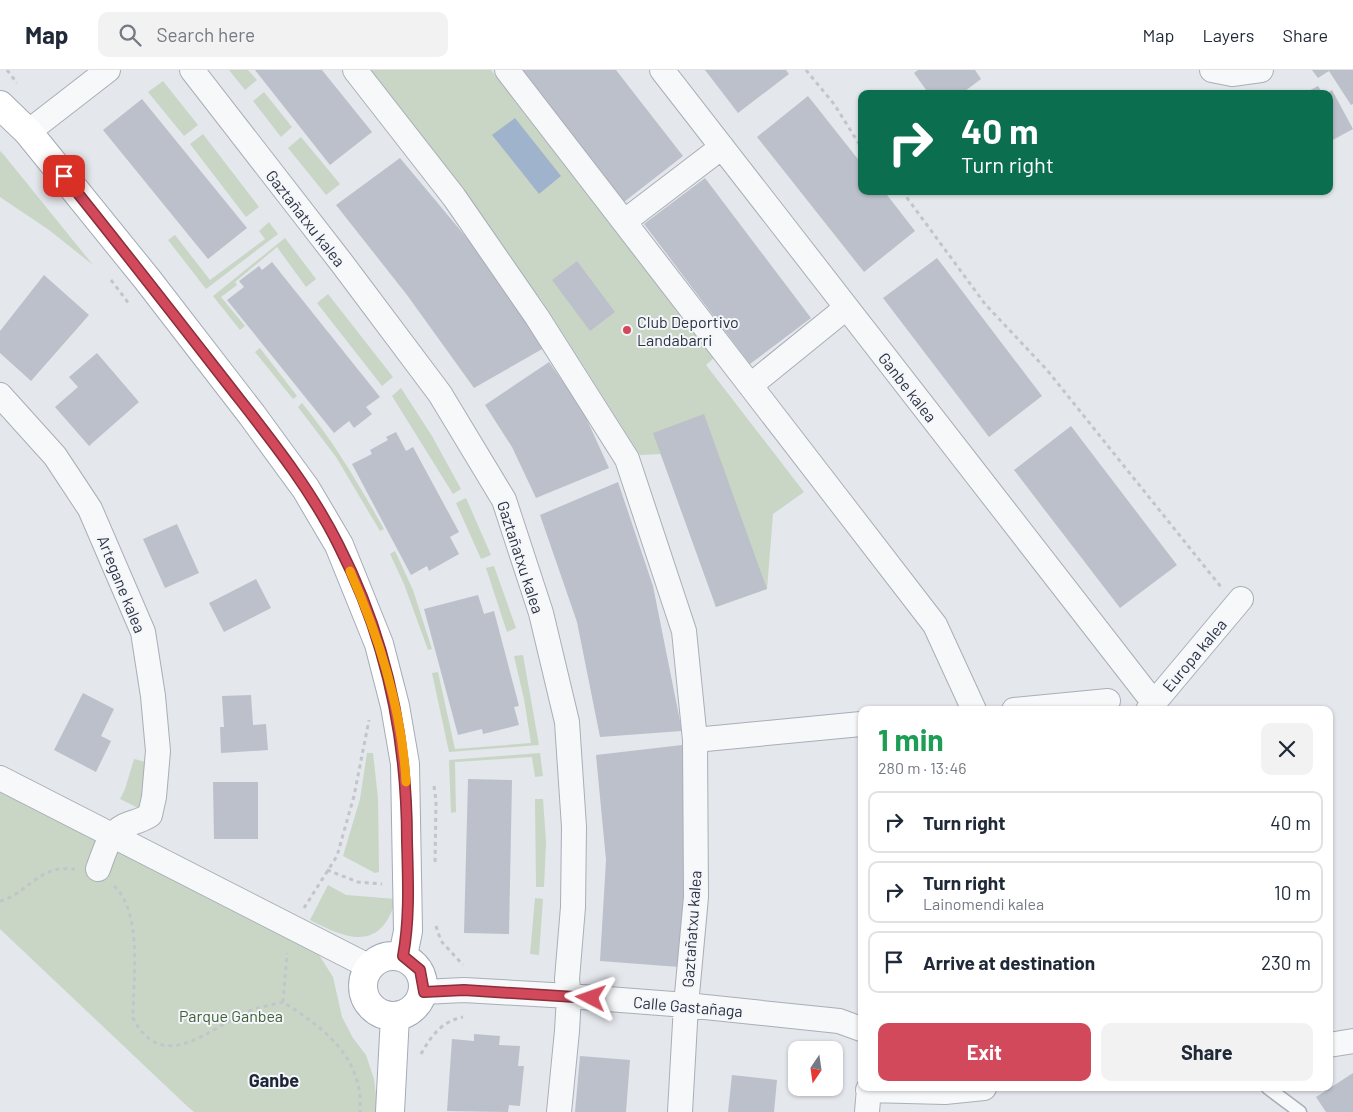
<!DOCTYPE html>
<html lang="en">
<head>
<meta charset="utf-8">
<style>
	body { margin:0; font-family:Barlow,sans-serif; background:#f2f2f3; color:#1f2937; height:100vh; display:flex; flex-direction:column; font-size:19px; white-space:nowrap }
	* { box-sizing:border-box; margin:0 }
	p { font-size:16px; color:#747a83 }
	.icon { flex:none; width:28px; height:28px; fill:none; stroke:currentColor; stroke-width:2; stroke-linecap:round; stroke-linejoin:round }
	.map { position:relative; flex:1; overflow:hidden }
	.drawer { position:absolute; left:858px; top:636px; width:475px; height:385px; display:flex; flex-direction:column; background:#fff; border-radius:10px; box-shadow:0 1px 4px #0004 }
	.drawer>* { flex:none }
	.top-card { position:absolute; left:858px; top:20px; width:475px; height:105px; border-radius:10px; box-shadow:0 1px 4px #0004; background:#0b6e4f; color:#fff; overflow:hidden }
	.needle { width:32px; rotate:193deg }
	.fabs { position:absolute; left:788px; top:971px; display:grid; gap:10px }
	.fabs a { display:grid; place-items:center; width:55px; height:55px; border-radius:10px; background:#fff; box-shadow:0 1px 4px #0004; font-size:25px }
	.pin { position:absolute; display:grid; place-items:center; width:42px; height:42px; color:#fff; margin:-21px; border-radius:10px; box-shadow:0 2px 8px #0006 }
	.me { position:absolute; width:55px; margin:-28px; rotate:274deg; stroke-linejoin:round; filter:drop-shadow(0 0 4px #0008) }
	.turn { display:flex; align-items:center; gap:18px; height:105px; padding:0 20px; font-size:22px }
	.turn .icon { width:65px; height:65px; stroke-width:2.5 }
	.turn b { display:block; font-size:35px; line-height:42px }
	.round { display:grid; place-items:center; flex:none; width:52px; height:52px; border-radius:10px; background:#f2f2f3 }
	.summary { display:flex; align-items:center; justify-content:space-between; height:85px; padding:0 20px }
	h1 { font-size:30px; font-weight:700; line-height:38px; color:#1e9e55 }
	.button { display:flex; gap:10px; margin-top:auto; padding:10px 20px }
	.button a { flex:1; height:58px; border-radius:10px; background:#d1495b; color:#fff; font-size:20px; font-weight:700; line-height:58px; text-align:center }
	.button a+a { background:#f2f2f3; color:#1f2937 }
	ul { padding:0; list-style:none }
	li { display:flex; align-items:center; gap:15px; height:62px; margin:0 10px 8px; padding:0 10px; border:2px solid #e0e1e3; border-radius:10px }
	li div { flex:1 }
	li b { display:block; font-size:19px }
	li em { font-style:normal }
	header { display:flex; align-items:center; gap:30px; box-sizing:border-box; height:70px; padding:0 25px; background:#fff; border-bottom:1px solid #e0e1e3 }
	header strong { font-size:24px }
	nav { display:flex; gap:28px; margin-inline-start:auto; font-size:18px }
	.search { width:350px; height:45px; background:#f2f2f3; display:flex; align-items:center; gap:12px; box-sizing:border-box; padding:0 18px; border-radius:10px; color:#747a83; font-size:19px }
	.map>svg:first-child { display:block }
</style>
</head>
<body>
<header>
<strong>Map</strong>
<div class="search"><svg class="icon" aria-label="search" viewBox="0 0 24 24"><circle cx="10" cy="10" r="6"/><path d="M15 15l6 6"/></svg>Search here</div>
<nav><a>Map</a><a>Layers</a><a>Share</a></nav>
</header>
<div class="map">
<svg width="1353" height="1042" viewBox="0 0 1353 1042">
	<rect width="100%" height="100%" fill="#e4e7ec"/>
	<!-- green -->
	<path fill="#c9d6c5" d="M229,0H248L257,10L245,20Z
		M368,0H491L715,287L706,295L804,422L773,444L767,519L716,537L661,384L640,385L543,232Z
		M163,11L198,55L184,66L148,22Z
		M264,22L292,57L281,67L253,31Z
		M203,64L259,137L246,147L190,74Z
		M301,67L340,114L326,125L288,78Z
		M0,81L4,85L93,195L49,160L0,127Z
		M269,152L278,164L206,219L168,170L175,165L210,210L265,169L259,161Z
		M285,168L316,209L306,217L277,177L235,212L237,215L221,227L245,256L240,260L213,226Z
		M328,224L393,307L382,316L317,233Z
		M260,278L297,326L293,329L255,282Z
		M401,318L432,366L461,419L453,424L392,326Z
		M302,333C335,373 359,415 384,459L380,461L336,387L298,337Z
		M466,428L491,485L481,489L456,433Z
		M395,481L413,520L432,579L428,580L404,514L390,484Z
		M494,496L516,558L507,562L486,498Z
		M523,585L539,675L449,682L432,603L438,602L455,679L531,673L524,629L514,586Z
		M367,683H373L378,728L379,802L375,803L343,786L360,729Z
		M540,683L543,706L535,707L532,687L455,692L456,742L451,743L449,690Z
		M134,689L146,692L142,740L120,729L125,719Z
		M0,720L319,885L333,907L342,947L353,968L366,985L374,1009L378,1042H194L187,1036L0,859Z
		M535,729H543L546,772L544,817H536Z
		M328,815L346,825L396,829C381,882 348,870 310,850Z
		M535,828L543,829L539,885L530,884Z"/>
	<!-- water -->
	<path fill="#9fb4cc" d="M515,48L561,106L539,124L492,65Z"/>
	<!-- building -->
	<path fill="#bbc0ca" d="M255,0H322L372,62L330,95Z
		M520,0H616L683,86L624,132Z
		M705,0H786L789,4L738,43Z
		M918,0H975L981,9L961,24H929L914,3Z
		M1312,0H1353V34L1351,35L1329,1L1318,8Z
		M1318,16L1323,24H1303Z
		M1332,20L1353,59L1329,72V24H1326Z
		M808,26L861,93V121H884L915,161L864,202L757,67Z
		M142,29L247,158L208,189L103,60Z
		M400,88L471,173L544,278L474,318L407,225L336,135Z
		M705,108L811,248L750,294L644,154Z
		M937,188L1042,326L989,367L883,228Z
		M577,191L615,242L590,261L552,210Z
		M272,192L380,327L366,337L372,344L354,358L349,351L334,363L227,230L244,217L239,211L259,196L262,200Z
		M44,205L89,245L31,311L0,283V261Z
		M97,283L139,332L89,376L55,337L78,317L69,307Z
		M549,292L582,339L609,398L536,428L512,377L485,335Z
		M704,344L767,519L716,537L653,363Z
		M1071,356L1177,495L1120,538L1014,400Z
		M396,362L406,381L413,377L459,462L450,467L459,484L429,501L427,496L411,505L352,394L372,384L370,380L388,370L386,367Z
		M618,412L653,516L682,661L600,667L577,552L540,445Z
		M177,454L199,503L165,518L143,469Z
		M256,509L271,538L224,562L209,533Z
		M478,525L484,544L494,541L519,636L514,637L519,655L483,664L482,659L458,665L424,539Z
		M83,623L114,639L101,666L111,671L96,702L54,680Z
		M251,625L253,655L266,654L268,680L221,683L220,657H224L222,626Z
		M682,675L688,789L679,897L600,891L606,790L596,685Z
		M468,709L512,710L509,864L464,863Z
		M213,712H258V769H214Z
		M474,964L500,966L499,975L520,976L518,996H524L520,1036L509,1035L508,1042L447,1041L452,969L474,971Z
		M580,986L630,990L626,1042H575Z
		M1353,1003V1042H1326L1316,1027Z
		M732,1005L777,1010L774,1042H728Z"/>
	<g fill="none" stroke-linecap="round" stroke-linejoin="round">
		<!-- lane casing -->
		<g stroke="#a9aeb7" stroke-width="15">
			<path id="lane" d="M1268,1018L1300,1042"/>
		</g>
		<!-- street casing -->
		<g stroke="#a9aeb7" stroke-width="26">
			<path id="street" d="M192,0L341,192L440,324L504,430L541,543L567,652L574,757L573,837L567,909L569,926L567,961L559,1042
				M355,0L454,127L537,247L627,389L684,561L695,670L696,827L686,935L680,1042
				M507,0L935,555L974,640
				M662,0L1154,633
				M1212,0L1232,4L1261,0
				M28,62L108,0
				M625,151L722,77
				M751,315L846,238
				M0,325L55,386L90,439L143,562L153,626L158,681L154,727L150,745C141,751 133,752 124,756C108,764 104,784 98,799
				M1014,640L1108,631
				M1148,640L1241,529
				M695,670L861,654
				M0,708L370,897
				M423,922L464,920L569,926L686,935L839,951L861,959
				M1329,975L1353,971
				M868,1020L945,1022L984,1018
				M867,1042L869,1018"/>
		</g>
		<!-- primary casing -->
		<g stroke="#a3abb8" stroke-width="30">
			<path id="primary" d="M0,35L28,62L147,209L252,345L306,419L339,475L379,574L395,636L405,694L408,861L403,886
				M363 916a30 30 0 1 1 60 0a30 30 0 1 1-60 0Z
				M390,1042L395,946"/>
		</g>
		<!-- path -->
		<path stroke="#c2c5cb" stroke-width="3" stroke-dasharray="4 4" stroke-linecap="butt" d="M7,0L17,13
			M806,0L834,34L861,77
			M902,121L985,234L1047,300L1221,517
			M111,210L130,235
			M434,716L436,731L435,795
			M327,800L358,812L382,814
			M114,816C143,842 133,912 133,948C161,1003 206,962 242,944C254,938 270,935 283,932C324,958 364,988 360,1042
			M0,831C21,826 34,805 55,800C61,798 69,799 75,799
			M304,838L337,786L354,726L369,650
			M436,856L441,871L463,895
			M283,932L287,883
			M421,984C431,966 442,951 463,947"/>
		<!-- lane -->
		<use href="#lane" stroke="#f7f8fa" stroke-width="12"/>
		<!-- street -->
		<use href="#street" stroke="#f7f8fa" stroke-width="24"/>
		<!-- primary -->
		<use href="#primary" stroke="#fff" stroke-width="28"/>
	</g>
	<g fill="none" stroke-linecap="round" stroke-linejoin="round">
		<!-- route casing -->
		<g stroke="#882f3b" stroke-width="12">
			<path id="route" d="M64,106C118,173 170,240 223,308C264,361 309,415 339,476C386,568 407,668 407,771C408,809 410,848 403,886L420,900L424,922L464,920L591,928"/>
		</g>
		<!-- route -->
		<use href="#route" stroke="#d1495b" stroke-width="9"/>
		<!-- slow -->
		<path stroke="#f59e0b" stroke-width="9" d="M350,501C379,567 402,639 406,712"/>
	</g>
	<!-- markers -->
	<circle fill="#d1495b" stroke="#f4f6f9" stroke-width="2" cx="627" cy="260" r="5"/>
	<g text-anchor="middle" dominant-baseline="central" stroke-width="4" stroke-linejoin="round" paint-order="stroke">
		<!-- street labels -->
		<g font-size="16" fill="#2b3445" stroke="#f4f6f9">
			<text transform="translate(306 148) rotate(52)">Gaztañatxu kalea</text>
			<text transform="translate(908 317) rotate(52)">Ganbe kalea</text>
			<text transform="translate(521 487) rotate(72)">Gaztañatxu kalea</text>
			<text transform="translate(122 514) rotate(68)">Artegane kalea</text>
			<text transform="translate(1194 585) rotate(-50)">Europa kalea</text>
			<text transform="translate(691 859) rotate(-86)">Gaztañatxu kalea</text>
			<text transform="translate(688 936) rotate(5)">Calle Gastañaga</text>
		</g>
		<!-- poi labels -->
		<g font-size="16" fill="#2b3445" stroke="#f4f6f9" text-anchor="start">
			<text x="637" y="251">Club Deportivo<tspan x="637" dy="18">Landabarri</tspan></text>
		</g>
		<!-- park labels -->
		<g font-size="16" fill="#3f6138" stroke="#f4f6f9">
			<text x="231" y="945">Parque Ganbea</text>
		</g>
		<!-- neighbourhood labels -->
		<g font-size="18" font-weight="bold" fill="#1d2536" stroke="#f4f6f9">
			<text x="274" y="1010">Ganbe</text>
		</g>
	</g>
</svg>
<div class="fabs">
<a><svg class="needle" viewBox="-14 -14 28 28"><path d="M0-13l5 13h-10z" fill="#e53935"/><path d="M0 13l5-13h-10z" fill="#747a83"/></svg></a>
</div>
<div class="pin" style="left:64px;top:106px;background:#d93025"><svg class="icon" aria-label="arrive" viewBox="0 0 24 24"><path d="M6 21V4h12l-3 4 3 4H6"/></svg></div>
<svg class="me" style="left:591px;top:928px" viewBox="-20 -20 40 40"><path d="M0-17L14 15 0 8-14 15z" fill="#d1495b" stroke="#fff" stroke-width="4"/></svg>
<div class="top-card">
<div class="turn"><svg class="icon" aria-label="right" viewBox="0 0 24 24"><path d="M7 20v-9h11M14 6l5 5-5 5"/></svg><div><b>40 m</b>Turn right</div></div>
</div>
<section class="drawer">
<div class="summary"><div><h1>1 min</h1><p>280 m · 13:46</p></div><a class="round"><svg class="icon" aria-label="close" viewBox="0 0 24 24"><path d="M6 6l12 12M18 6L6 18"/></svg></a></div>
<ul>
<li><svg class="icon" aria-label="right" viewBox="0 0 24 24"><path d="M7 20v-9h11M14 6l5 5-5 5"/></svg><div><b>Turn right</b></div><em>40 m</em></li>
<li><svg class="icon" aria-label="right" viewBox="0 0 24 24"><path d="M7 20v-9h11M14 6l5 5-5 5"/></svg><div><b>Turn right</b><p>Lainomendi kalea</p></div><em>10 m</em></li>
<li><svg class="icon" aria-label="arrive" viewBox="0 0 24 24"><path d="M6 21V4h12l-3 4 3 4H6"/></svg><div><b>Arrive at destination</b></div><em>230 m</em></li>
</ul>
<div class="button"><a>Exit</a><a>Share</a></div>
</section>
</div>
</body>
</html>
